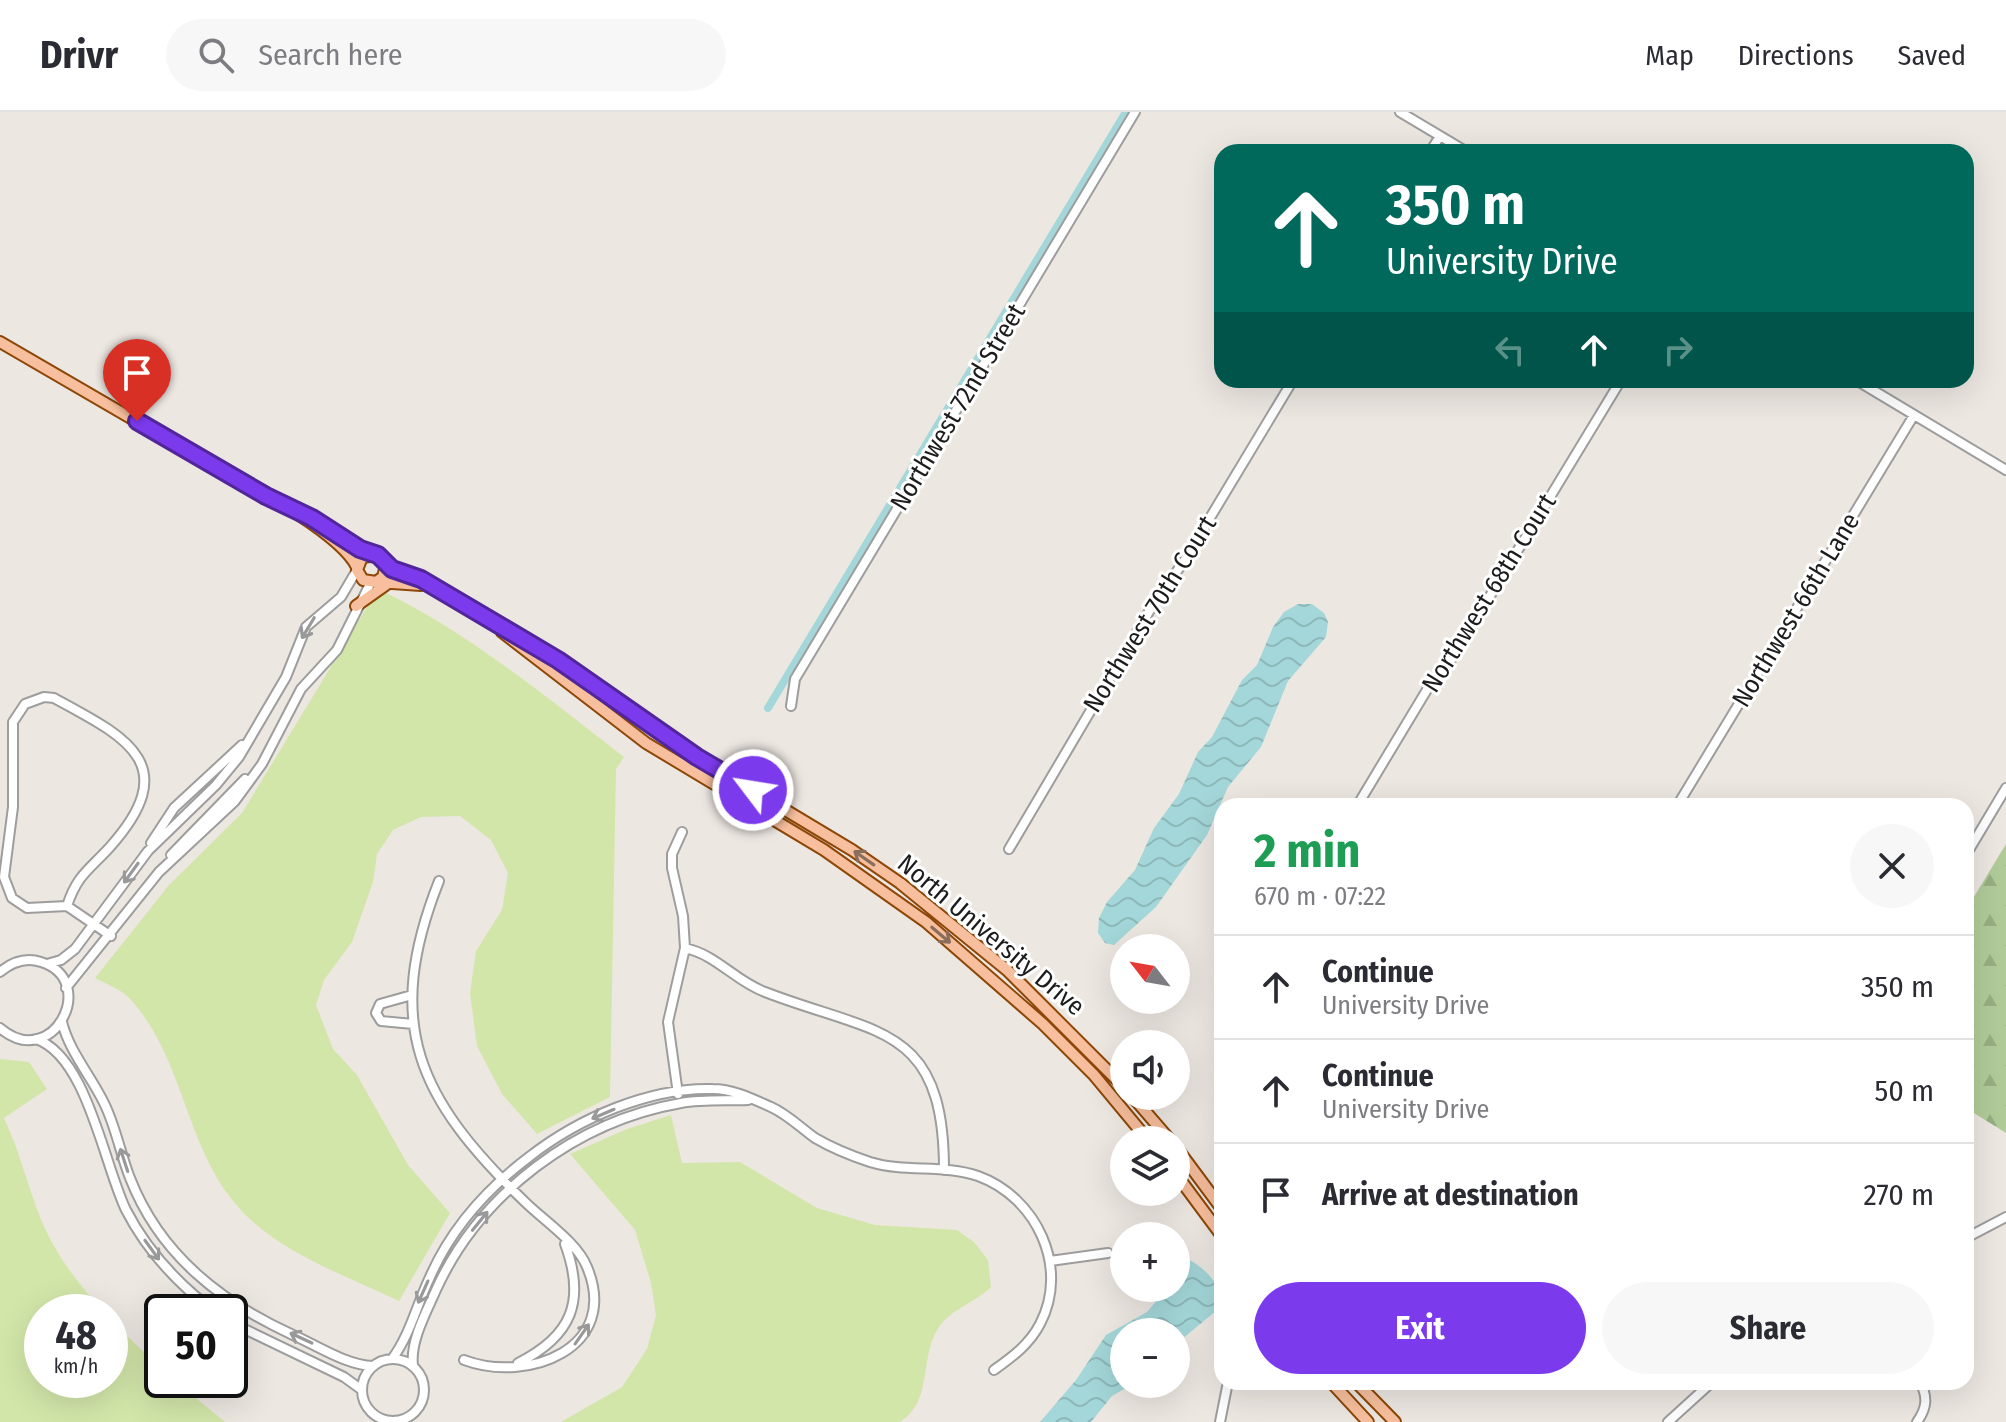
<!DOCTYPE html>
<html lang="en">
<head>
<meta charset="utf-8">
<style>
	body { margin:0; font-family:"Fira Sans Condensed",sans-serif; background:#f7f7f7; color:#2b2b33; height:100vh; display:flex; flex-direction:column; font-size:30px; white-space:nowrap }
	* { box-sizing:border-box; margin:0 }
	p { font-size:26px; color:#7c7c81 }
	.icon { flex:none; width:44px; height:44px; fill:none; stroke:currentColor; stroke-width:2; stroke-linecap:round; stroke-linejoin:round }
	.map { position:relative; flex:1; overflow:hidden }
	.drawer { position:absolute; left:1214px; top:686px; width:760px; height:592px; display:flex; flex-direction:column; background:#fff; border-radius:24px; box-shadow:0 8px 32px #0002 }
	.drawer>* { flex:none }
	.guide { position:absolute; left:1214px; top:32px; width:760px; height:244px; border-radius:24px; box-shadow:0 8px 32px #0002; background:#00695c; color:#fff; overflow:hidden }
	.needle { width:52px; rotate:301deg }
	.fabs { position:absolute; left:1110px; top:822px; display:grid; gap:16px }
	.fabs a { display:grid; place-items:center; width:80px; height:80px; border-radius:50%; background:#fff; box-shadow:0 8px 32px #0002; font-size:40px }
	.speed { position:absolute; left:24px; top:1182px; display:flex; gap:16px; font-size:40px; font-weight:700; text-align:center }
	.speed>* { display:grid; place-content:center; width:104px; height:104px; border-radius:50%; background:#fff; box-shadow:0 8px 32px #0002; line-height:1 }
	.speed small { font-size:20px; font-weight:400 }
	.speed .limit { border:4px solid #111; border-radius:12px; background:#fff; color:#111 }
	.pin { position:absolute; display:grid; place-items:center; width:68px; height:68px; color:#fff; margin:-82px -34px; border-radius:50% 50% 50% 0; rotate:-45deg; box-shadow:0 0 8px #0007 }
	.pin .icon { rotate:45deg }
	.me { position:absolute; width:88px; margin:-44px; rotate:301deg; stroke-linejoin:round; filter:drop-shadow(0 0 6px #0008) }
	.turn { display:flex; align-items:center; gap:28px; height:168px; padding:0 40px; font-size:36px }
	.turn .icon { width:104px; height:104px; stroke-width:2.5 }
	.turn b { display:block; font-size:56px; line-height:68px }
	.lanes { display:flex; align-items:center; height:76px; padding:0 40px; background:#0003; justify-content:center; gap:40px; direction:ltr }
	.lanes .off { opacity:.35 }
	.round { display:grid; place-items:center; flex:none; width:84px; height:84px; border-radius:42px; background:#f7f7f7 }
	.head { display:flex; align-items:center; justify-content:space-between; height:136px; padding:0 40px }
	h1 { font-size:48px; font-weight:700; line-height:60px; color:#1e9e55 }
	.cta { display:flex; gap:16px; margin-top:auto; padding:16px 40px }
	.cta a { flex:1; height:92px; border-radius:48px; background:#7c3aed; color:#fff; font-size:32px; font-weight:700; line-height:92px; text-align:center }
	.cta a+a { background:#f7f7f7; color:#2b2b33 }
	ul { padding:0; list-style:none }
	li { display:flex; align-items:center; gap:24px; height:104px; padding:0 40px; border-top:2px solid #e1e1e2 }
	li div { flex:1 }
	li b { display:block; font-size:30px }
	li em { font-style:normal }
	header { display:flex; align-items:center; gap:48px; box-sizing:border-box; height:112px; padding:0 40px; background:#fff; border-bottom:2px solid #e1e1e2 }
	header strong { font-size:38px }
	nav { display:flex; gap:44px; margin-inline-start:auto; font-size:28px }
	.search { width:560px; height:72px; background:#f7f7f7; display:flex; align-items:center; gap:20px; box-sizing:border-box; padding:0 28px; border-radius:44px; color:#7c7c81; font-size:30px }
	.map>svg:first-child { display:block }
</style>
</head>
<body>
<header>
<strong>Drivr</strong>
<div class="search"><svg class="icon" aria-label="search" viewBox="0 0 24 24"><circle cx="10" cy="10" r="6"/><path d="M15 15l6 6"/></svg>Search here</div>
<nav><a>Map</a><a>Directions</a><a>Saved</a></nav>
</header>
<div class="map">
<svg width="2006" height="1310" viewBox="0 0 2006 1310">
	<defs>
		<pattern id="forest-firs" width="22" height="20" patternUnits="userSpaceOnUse" patternTransform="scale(2)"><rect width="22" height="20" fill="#b0cb98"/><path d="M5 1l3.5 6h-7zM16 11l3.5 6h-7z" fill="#97ae82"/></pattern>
		<pattern id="water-waves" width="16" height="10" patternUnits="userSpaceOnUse" patternTransform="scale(2)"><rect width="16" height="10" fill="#a4d7d9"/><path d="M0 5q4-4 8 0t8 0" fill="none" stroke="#8db8ba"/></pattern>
	</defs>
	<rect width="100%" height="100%" fill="#ede7e2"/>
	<!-- grass -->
	<path fill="#d2e6a9" d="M378,477C467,519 546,585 624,645L616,657L610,985L537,1022L502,982L477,934L470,881L476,839L502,798L508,761L491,728L460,704L421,705L393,718L377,742L373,770L352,830L324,868L316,893L333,937L357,963L408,1053L450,1101L399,1189C341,1161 274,1140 233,1089C185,1030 183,946 131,888C123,878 106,872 95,866L169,773L242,701Z
		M0,947L29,950L47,977L4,1006C22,1044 30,1086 48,1123C62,1151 83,1177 104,1200H42V1268H110V1207L162,1258V1268H174L225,1310H0Z
		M671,1003L682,1051L740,1050L817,1096L875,1113L957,1118L974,1130L988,1148L991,1175C974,1192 946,1198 935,1222C920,1253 932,1289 900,1310H561L622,1275L647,1237L656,1203L651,1171L635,1118L570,1042L627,1017Z"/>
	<!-- forest -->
	<path fill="url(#forest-firs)" d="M2006,732V1021L1966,996V798Z"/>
	<!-- water -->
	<path fill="url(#water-waves)" d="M1298,492H1312L1324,501L1328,510L1326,525L1288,569L1261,635L1228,675L1207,723L1156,795L1114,833L1105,831L1098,821L1099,806L1107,790L1135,758L1154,716L1179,682L1198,640L1212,625L1242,568L1257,553L1273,515L1284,500Z
		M1186,1146C1205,1156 1222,1172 1222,1194L1176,1232V1220H1124V1272H1133L1112,1284L1091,1310H1040L1076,1268L1106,1223L1147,1200L1167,1176H1176V1160Z"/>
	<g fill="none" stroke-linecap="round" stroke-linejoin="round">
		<!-- canal -->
		<path stroke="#a4d7d9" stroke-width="8" d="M768,596L1126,0"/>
		<!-- minor casing -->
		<g stroke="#9d9d9d" stroke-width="12">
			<path id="minor" d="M1400,0L1467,40
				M1430,40L1440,24
				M1856,268L2006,358
				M791,594L795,567L1135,0
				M1357,694L1428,576L1453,545L1621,268
				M1677,694L1914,303
				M151,731L174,696L242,633
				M1009,737L1150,498L1184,449L1293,268
				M171,743L245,667
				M1966,743L2006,676
				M439,769C382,913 419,987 524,1089C543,1108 577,1130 587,1155C621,1236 528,1272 464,1248
				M67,794L27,796L12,786L4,765L13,695V610L25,592L44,585L54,586C126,625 184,652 110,735C89,758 77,763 67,794L111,824
				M685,836C717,843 735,869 765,880C876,923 944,911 944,1058
				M47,852L61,848L75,837L148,739L216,673L239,645L286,565L306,515L341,485L357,458
				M0,860C12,850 26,845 41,850C100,868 53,961 0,916
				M66,876L159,760L235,689L262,652L301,577L337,538L371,470
				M412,883L380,892L376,901L381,909L413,912
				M62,910C69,939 91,964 104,991C116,1015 120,1041 130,1066C160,1143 221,1190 293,1223C318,1234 346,1253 373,1254
				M36,927C87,944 104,1053 126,1098C147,1139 178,1172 215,1200
				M678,982L668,910L685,836L683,804L672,756V742L682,720
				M1966,1126L2006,1105
				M1050,1149L1108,1141
				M230,1210L344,1265L362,1278
				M362 1278a31 31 0 1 1 62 0a31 31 0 1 1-62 0Z
				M392,1247C410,1223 417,1192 430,1165C451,1117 488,1076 529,1045C579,1006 650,975 713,977C733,977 753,987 771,995C787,1002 801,1016 815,1026C832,1036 852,1044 870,1050C906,1061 943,1052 978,1064C1036,1085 1070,1155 1040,1212C1029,1233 1012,1245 994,1258
				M518,1251C572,1224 586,1189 565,1132
				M413,1253C410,1229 427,1199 436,1178C480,1081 577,1009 681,991C703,987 725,989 748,988
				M1220,1310L1228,1270
				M1668,1310L1712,1270
				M1917,1310C1927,1296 1928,1285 1920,1270"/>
		</g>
		<!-- major casing -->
		<g stroke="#8d4706" stroke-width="14">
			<path id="major" d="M0,230C64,267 128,304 191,341C231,364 338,416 357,455
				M300,400L370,441
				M386,453L383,465L376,470L363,468L357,458L362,445L378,443L392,457L421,467L558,548L697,645L852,738L900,771L1007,858L1124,975
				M378,470L421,473
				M356,494L387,472
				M502,520L646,631L824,738L926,810L1043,912L1094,963L1148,1028
				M1132,984L1170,1028
				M1176,1035L1222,1097
				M1176,1062L1222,1124
				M1331,1270L1368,1310
				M1356,1270L1395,1310"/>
		</g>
		<!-- minor -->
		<use href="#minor" stroke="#fff" stroke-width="8"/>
		<!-- major -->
		<use href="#major" stroke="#f7bf9d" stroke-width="10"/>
	</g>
	<!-- one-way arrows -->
	<defs><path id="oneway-shaft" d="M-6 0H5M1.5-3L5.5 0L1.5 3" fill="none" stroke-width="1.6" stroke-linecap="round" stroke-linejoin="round" transform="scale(2)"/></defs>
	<g stroke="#999">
		<use href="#oneway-shaft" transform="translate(308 516) rotate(121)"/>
		<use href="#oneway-shaft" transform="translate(131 761) rotate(126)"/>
		<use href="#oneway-shaft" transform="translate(603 1002) rotate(157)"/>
		<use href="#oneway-shaft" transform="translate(124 1048) rotate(-108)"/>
		<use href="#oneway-shaft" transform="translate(480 1109) rotate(-51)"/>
		<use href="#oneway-shaft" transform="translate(152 1138) rotate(54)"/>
		<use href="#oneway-shaft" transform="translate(423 1180) rotate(114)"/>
		<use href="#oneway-shaft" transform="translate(582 1222) rotate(-55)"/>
		<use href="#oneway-shaft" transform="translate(301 1226) rotate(-155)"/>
	</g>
	<g stroke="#8a6e5c">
		<use href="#oneway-shaft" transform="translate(864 746) rotate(-145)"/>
		<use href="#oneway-shaft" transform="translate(941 823) rotate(40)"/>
	</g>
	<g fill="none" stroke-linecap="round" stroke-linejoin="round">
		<!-- route casing -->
		<g stroke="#51269a" stroke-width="20">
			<path id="route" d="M137,309L266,384L312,406L360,437L378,443L392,457L421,467L558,548L697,645L753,678"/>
		</g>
		<!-- route -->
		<use href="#route" stroke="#7c3aed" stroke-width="14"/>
	</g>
	<g text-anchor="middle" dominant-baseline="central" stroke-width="6" stroke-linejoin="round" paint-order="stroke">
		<!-- street labels -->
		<g font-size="26" fill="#1c1c1c" stroke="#fff">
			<text transform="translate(958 295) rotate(-59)">Northwest 72nd Street</text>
			<text transform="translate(1489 481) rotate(-58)">Northwest 68th Court</text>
			<text transform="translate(1796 498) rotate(-59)">Northwest 66th Lane</text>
			<text transform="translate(1150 502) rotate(-58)">Northwest 70th Court</text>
			<text transform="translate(991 823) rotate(40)">North University Drive</text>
		</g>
	</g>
</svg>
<div class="fabs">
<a><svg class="needle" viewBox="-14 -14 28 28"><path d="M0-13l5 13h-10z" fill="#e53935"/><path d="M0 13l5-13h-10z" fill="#7c7c81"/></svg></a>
<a><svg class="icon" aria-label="sound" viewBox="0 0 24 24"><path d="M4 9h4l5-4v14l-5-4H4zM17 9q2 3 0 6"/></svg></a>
<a><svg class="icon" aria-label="layers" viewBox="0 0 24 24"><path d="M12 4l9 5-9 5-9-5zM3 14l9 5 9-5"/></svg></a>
<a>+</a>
<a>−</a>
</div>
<div class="speed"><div>48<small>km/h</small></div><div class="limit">50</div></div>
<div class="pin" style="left:137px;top:309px;background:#d93025"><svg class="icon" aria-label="arrive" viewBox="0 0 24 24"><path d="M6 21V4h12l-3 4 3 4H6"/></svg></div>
<svg class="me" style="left:753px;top:678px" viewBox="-20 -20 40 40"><circle r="17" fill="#7c3aed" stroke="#fff" stroke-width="3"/><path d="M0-11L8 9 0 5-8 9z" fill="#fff"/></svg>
<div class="guide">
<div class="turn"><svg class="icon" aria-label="ahead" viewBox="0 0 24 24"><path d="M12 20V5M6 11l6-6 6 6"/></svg><div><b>350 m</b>University Drive</div></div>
<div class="lanes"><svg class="icon off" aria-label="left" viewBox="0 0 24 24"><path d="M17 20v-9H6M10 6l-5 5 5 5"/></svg><svg class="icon" aria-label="ahead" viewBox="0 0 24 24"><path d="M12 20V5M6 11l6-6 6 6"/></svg><svg class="icon off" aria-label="right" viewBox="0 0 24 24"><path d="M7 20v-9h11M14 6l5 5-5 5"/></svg></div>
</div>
<section class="drawer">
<div class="head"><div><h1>2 min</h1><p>670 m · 07:22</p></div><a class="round"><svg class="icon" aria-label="close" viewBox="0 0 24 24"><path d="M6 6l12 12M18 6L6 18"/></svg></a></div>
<ul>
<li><svg class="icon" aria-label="ahead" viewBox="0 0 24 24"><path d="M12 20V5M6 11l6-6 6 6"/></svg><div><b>Continue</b><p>University Drive</p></div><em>350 m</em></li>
<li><svg class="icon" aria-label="ahead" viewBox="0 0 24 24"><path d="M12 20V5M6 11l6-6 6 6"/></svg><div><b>Continue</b><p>University Drive</p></div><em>50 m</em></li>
<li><svg class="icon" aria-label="arrive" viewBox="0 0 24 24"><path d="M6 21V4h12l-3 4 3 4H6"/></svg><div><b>Arrive at destination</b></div><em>270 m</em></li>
</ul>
<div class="cta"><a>Exit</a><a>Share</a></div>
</section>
</div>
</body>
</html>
